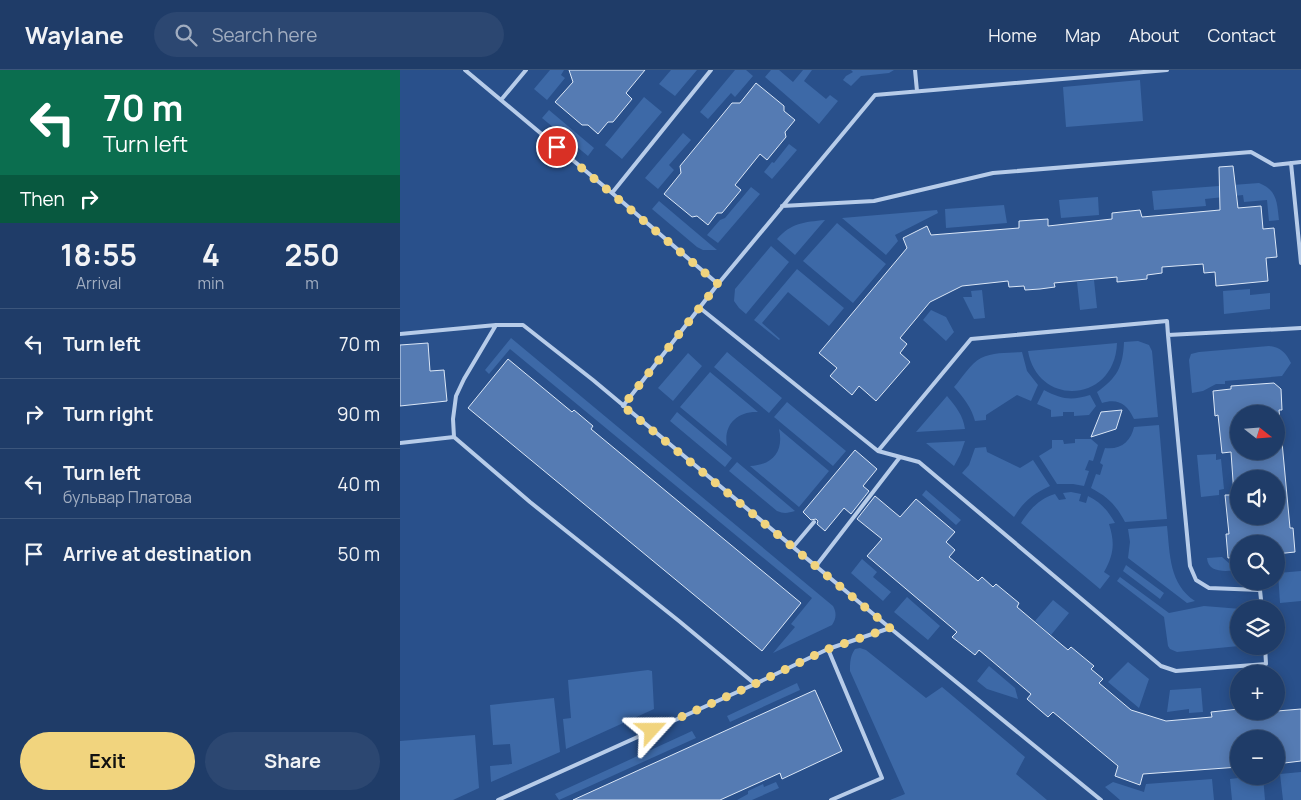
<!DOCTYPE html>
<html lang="en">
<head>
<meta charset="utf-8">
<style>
	body { margin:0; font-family:Manrope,sans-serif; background:#2c4771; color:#f1f3f6; height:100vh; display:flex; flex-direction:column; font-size:19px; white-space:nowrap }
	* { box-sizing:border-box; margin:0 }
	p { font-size:16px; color:#a1adc0 }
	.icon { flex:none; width:28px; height:28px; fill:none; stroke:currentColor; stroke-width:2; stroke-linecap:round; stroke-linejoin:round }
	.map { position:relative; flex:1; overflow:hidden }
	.sheet { display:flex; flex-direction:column; background:#1f3c68; width:400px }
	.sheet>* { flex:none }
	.banner { background:#0b6e4f; color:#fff; overflow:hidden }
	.needle { width:32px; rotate:107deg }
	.buttons { position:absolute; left:830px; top:335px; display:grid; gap:10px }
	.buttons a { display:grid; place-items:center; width:55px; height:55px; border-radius:50%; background:#1f3c68; box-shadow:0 2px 12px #0003,0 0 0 1px #3c567c; font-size:25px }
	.pin { position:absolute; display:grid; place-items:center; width:42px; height:42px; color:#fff; margin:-21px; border:2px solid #fff; border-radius:50%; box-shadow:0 1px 5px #0007 }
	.me { position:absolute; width:55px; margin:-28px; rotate:66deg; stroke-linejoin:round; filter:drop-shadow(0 0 4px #0008) }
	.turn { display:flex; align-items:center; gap:18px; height:105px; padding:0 20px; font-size:22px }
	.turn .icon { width:65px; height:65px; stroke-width:2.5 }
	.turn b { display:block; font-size:35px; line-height:42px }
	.then { display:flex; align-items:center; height:48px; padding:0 20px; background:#0003; gap:10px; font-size:19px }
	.eta { display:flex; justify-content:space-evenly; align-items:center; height:85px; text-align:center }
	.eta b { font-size:30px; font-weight:700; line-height:35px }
	.primary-button { display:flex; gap:10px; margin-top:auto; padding:10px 20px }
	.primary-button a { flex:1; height:58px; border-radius:30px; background:#f1d47e; color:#111; font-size:20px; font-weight:700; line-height:58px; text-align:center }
	.primary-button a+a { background:#2c4771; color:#f1f3f6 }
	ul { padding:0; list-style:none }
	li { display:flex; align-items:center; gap:15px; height:70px; padding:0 20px; border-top:1px solid #3c567c }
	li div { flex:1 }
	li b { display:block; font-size:19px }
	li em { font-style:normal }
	header { display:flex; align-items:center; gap:30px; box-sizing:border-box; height:70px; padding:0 25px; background:#1f3c68; border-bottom:1px solid #3c567c }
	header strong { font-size:24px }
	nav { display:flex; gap:28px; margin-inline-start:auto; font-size:18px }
	.search { width:350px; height:45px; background:#2c4771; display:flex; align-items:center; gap:12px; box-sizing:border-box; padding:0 18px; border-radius:28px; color:#a1adc0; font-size:19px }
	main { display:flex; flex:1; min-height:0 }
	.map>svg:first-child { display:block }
</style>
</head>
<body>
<header>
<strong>Waylane</strong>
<div class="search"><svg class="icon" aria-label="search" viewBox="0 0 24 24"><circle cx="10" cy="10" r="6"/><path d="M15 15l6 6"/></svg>Search here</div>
<nav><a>Home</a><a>Map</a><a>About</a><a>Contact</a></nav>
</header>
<main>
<section class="sheet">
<div class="banner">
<div class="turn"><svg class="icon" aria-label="left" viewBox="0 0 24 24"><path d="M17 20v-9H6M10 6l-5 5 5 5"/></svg><div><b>70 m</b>Turn left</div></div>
<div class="then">Then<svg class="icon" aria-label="right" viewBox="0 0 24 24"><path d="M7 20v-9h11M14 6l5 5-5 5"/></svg></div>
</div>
<div class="eta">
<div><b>18:55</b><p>Arrival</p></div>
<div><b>4</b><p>min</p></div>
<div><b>250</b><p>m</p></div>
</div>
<ul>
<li><svg class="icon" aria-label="left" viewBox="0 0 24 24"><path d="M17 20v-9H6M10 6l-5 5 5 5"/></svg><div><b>Turn left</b></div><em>70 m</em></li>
<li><svg class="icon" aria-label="right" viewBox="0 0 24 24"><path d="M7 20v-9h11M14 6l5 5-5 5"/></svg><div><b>Turn right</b></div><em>90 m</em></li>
<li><svg class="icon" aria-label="left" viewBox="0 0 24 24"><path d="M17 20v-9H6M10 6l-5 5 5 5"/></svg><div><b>Turn left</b><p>бульвар Платова</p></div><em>40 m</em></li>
<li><svg class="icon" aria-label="arrive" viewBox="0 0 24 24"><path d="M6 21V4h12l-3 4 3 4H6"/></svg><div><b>Arrive at destination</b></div><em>50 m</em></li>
</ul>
<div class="primary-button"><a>Exit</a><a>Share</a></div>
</section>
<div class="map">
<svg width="901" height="730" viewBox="0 0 901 730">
	<rect width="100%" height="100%" fill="#29508b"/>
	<!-- green -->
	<path fill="#3d69a7" d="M150,0H164L161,5L165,8L147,30L134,19Z
		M271,0H297L275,26L259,14Z
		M335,0H346L353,6L335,27L331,23L308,49L300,42Z
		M371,0H379L393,12L403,0H412L404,11L426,29L430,25L438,31L419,54L365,7Z
		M451,0H494L489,3L461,6L451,16L443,10L446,6L453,2Z
		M740,10L743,51L666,57L663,17Z
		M244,27L262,42L222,89L205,75Z
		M149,40L194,78L188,86L142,48Z
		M283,63L291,70L269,95L274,100L258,119L245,108Z
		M389,74L397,80L372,109L364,102L372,92L374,93Z
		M859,113C877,120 877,132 879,150L869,151L867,130L844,132L843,125L805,129L806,136L754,140L752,121Z
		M351,117L360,124L318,173L307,165L320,150L325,148Z
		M698,127L699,145L661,148L659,130Z
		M259,131L317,180H303L297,177L252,139Z
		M604,135L607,153L546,158L545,139Z
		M537,140L538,143L495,165L498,171L486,185L442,148Z
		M425,150L395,185L377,169C391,153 404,152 425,150Z
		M437,153L486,194L453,233L403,191Z
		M371,176L389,192L346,244L339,238L334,231L335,219Z
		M397,199L444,238L429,256L388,222L362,253L380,269L379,270L354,250Z
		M694,210L697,238L680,240L677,212Z
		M850,219V225L870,223V239L824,244L823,221Z
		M582,220L585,248L574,249L563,227H572L571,221Z
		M531,240L546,247L554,262L546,271L523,250Z
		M111,268L433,536C437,543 436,549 432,555L373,583L395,557L391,554L412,528L110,279L89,304L85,300Z
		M738,271L749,275L752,281L758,347L734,349C727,334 718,328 702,333L697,322C717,308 723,297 724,272Z
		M717,273C715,333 638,338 628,281Z
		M869,276C880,277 886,283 891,293L882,306L825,311V314H816L803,321L792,323L789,290L791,284L799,282Z
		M327,282L382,328L369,343L314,297Z
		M622,282L627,301L638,315L631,331L617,325L586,345V350L575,351C571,337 564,328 554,317C562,308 570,294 581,288C593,282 609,283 622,282Z
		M288,283L302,296L273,331L258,318Z
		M310,302L358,342C337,341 323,355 327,376L280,337Z
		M644,320C661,329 671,331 690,325L696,336L689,345L674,346V342H663V346L651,347V340L637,334Z
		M547,326C556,337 563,345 565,359L516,362Z
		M387,332L446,381L433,396L374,347Z
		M277,342L332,388L325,397L270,351Z
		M759,355L767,449L725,452C716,435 708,427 691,418L696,404L700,405L703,395L700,393L705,378C721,380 731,371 734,357Z
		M379,359L429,401L399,437L350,396C373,395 384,381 379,359Z
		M675,369H691L698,375L693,391L689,390L685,400L689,401L684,416L673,414H657L639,386L652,378V370H663L664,374L675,373Z
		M565,371L560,385L554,396L526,373Z
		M586,377L587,382L620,398L633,390L650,416C633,424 624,431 614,447L562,403L569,395L575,378Z
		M816,384V390L821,389L824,419L819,420V425L801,427L797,385Z
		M337,392L395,441C388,443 384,444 377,441L329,401Z
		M526,420L561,450L556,455L522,425Z
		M671,422L681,424L679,431L686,433L688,426C701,432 708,441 715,453L709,454C715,473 714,484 704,502L710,506L700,519L621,453C630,439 639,429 655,424L659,430L666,429L663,423Z
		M767,456C770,484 769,514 795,531L787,533L728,488L730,472L728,459Z
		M822,487L830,494L839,493V500C827,501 808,504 807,488Z
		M462,489L477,502L473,507L491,522L483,531L451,503Z
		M726,495L764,523L760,529L723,501Z
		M901,501V531L880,533L878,503Z
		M720,507L769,543L804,536L841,539H839V576L777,582L770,579L768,576L764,547L717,511Z
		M507,527L540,556L528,570L494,542Z
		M653,530L669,543L651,565L635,551Z
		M460,578L466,580L526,628L542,617L625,687L616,704L647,730H490L505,724L450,601C450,593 450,586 455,579Z
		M728,592L749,609L739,638L708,612Z
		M589,596L615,618L618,629L587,619L577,611Z
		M248,600L252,601L254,639L166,679L163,649L171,648L168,610Z
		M397,613L400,620L330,652L327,646Z
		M801,618L803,642L789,643V639L767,642L770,620Z
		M154,628L160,682L91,712L90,696L112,694L110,674L93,675L90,635Z
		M292,661L296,668L159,730L155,724Z
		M75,665L79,718L53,730H0V671Z
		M901,702V730H883L880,704Z
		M855,706H863L865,730H832L830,709Z
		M812,709L814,730H720L705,717L713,712L744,722L746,714Z
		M376,712L379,718L352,730H337L348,724V721L363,714L364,717Z"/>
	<!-- building -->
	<path fill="#557bb3" stroke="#dbe7f7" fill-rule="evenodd" d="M169,0H245L226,23L232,29L213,52H208L198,64L188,55H182L155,32L173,12Z
		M356,13L384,36V41L395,50L385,62L386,67L367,90L360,84L335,115L341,120L322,143H317L308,155L297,146L292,147L264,124L281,103L280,96L318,50L332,33H340Z
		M833,96L838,138L861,136L863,159L874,158L877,187L866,188L868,211L816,216L815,202L804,203L803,194L762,197V203L747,205V209L717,212V207L654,213L655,217L640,219L625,220L624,216L609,217L608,211L562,216L530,232L500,268L507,274L500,283L510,292L476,331L459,316L452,325L430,306L437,298L419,283L507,178L503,168L527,156L531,165L619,158V151L648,149V156L712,149V143L740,140L742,147L820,140L819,97Z
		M28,273L30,301L44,300L47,331L0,336V275Z
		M108,289L172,342L174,340L193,356L191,359L401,533L362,581L68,338Z
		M874,313L881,319L882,340H879L890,458H893L895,482L876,484V474H839V487L828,488L826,464H829L825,425H834L831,382L822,383L818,345L815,346L813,321L831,319V316ZM839,344H876V381H839ZM839,409H876V446H839Z
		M722,340L716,359L691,367L701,342Z
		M455,380L477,399L463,416L469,421L451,444L444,438L425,461L417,454L418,451L416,449L411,450L403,442Z
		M475,426L500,447L516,429L555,462L546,472L555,480L549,487L578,511L582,507L593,517L596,514L619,533L617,537L656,570L668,580L671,577L694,596L691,599L703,609L699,613L731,640L766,651L812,647L811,642L839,639V641H877L901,639V691L876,694V669H839V697L743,704L740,715L715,706L718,696L653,642L648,647L627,629L631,624L579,580L575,585L552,567L557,562L467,486L482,469L457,449Z
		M415,620L442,681L382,709L380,703L320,730H173Z"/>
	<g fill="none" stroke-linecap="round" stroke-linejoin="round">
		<!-- lane -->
		<path stroke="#b7cce9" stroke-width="4" d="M65,0L212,123L318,214
			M515,0L517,21
			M101,30L126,0
			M891,93L901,193
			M212,123L311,0
			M382,136L474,131L593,103L851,82L874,95L901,92
			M300,238L478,381L519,392L761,596L776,601L866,594L865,576
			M0,264L96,255
			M768,265L790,496L796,510L809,518L860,520L862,539
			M223,336L318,214L475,25L767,0
			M54,367L53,349L56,326L64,309L96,255H123L193,310L490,558L701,730
			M0,373L54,367L130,432L279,551L355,614
			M478,381L571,269L767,251L768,265L901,258
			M393,477L414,452
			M416,496L500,387
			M428,579L482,708L431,730
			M98,730L355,614L428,579L490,558"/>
	</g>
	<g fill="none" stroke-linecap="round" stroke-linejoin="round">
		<!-- route -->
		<path stroke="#f1d47e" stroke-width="9" stroke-dasharray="0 16.2" d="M157,77L318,214L223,336L490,558L428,579L355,614L252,660"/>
	</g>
</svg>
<div class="buttons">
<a><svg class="needle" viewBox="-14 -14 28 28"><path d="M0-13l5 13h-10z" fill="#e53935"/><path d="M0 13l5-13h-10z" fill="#a1adc0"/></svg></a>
<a><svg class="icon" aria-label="sound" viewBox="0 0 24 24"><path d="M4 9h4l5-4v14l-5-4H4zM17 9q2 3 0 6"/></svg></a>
<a><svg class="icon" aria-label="search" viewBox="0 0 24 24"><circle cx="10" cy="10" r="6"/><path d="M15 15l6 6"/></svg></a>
<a><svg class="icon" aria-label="layers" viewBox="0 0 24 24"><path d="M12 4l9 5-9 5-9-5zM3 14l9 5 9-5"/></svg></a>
<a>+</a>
<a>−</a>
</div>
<div class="pin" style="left:157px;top:77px;background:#d93025"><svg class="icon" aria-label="arrive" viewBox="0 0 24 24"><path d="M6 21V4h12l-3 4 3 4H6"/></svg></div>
<svg class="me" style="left:252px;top:660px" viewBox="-20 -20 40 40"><path d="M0-17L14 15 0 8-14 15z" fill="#f1d47e" stroke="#fff" stroke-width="4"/></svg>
</div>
</main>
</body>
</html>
